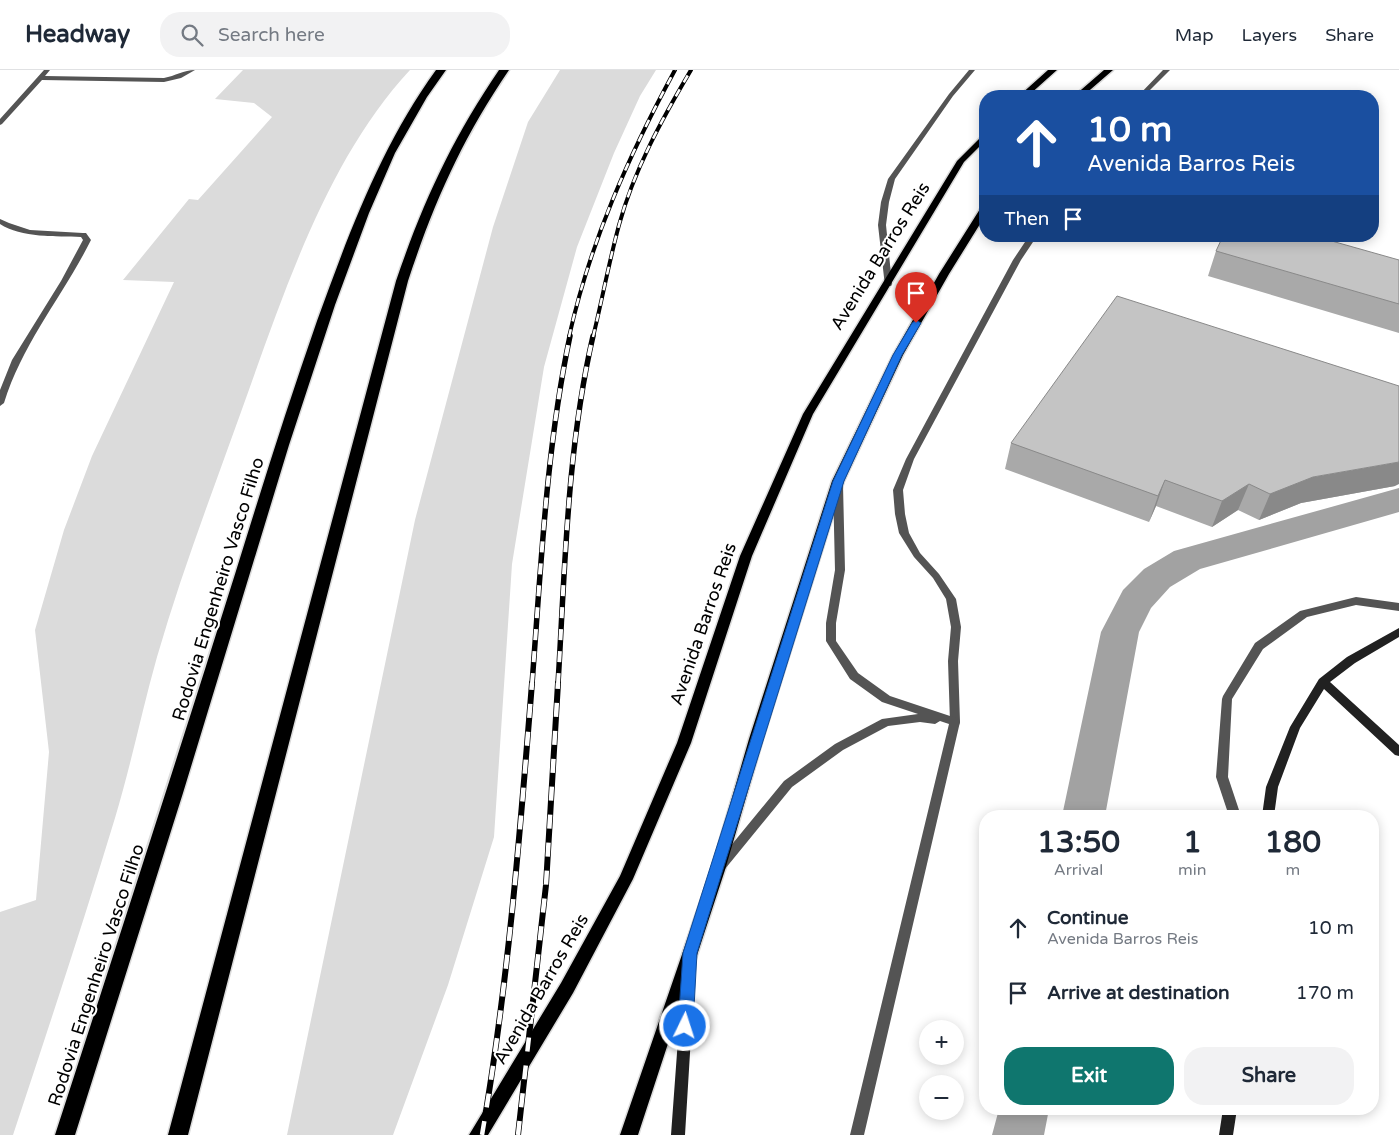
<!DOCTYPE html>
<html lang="en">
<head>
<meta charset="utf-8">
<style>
	body { margin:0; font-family:"Varela Round",sans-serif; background:#f2f2f3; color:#1f2937; height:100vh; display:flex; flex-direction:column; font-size:19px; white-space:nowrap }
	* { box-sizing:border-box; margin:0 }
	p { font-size:16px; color:#747a83 }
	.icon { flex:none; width:28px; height:28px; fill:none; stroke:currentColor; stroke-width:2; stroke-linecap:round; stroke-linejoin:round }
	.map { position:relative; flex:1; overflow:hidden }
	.details { position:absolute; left:979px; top:740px; width:400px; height:305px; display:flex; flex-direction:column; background:#fff; border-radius:20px; box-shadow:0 2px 12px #0003 }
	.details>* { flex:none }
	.hud { position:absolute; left:979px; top:20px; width:400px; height:152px; border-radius:20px; box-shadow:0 2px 12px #0003; background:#1a4fa0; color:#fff; overflow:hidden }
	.controls { position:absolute; left:919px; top:950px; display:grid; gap:10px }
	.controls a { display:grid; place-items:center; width:45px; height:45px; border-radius:50%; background:#fff; box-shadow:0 2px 12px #0003; font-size:25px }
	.pin { position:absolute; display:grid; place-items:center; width:42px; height:42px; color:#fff; margin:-51px -21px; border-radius:50% 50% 50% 0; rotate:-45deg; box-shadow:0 0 5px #0007 }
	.pin .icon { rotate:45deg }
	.me { position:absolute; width:55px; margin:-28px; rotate:4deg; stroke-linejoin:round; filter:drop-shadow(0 0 4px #0008) }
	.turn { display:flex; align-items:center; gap:18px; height:105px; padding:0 25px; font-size:22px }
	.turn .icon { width:65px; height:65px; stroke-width:2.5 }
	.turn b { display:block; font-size:35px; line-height:42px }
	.then { display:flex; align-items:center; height:48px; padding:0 25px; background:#0003; gap:10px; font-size:19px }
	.eta { display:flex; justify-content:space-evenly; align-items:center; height:85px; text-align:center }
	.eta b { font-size:30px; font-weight:800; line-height:35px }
	.action { display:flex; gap:10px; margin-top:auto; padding:10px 25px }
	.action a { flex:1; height:58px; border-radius:20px; background:#0f766e; color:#fff; font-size:20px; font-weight:800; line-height:58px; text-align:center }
	.action a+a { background:#f2f2f3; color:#1f2937 }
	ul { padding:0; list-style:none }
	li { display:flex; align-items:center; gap:15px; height:65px; padding:0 25px }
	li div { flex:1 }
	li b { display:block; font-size:19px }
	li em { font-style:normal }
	header { display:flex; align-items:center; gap:30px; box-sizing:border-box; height:70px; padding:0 25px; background:#fff; border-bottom:1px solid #e0e1e3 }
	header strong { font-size:24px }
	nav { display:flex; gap:28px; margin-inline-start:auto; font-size:18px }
	.search { width:350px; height:45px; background:#f2f2f3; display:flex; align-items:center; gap:12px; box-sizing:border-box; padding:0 18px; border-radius:20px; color:#747a83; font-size:19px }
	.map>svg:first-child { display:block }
</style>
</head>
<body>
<header>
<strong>Headway</strong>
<div class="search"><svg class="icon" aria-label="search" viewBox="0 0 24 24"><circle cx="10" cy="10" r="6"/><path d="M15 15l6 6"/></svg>Search here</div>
<nav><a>Map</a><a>Layers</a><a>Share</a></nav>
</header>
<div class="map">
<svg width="1399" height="1065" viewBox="0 0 1399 1065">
	<rect width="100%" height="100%" fill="#fff"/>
	<!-- green -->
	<path fill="#dbdbdb" d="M243,0H410C326,90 282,228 241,342C212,423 181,504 157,587C142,640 131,695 115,748C83,854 48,959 13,1065H0V842L36,830L49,682L35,560L64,460L92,386L174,212L123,210L189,129L198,130L272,47L254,33L215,29Z
		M560,0H656L640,26L614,83L577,177L544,297L512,494L494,767L448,915L393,1065H287L415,450L493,157L528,52Z"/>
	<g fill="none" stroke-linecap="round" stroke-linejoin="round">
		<!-- canal -->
		<path fill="#a2a2a2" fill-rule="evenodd" d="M1399,418V442L1200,499L1170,517L1151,538L1139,562L1105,746H1062L1101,562L1123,520L1144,499L1174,481Z
			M999,1039H1049L1044,1065H992Z"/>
		<!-- primary casing -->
		<g stroke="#dbdbdb" stroke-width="3">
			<path id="primary" d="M1048,0H1057L1028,26H1019Z
				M1104,0H1113L1083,26H1074Z
				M985,63V71L964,92L813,344L752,486L691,673L633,809L573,923L488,1065H469L561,913L620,806L677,673L740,486L803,344L957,91Z
				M985,136V146L949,204L903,285L844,411L763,669L725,800L638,1065H620L711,800L749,669L832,411L893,285L939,204L980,139Z"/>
		</g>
		<!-- highway casing -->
		<g stroke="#dbdbdb" stroke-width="3">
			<path id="highway" d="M436,0H446L427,27L395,83L369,143L335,235L289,375L183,723L75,1065H55C116,877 177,689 236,501C262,417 288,334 317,251C349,163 381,76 436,0Z
				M499,0H509C462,69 434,132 408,211L188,1065H168L396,211C423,132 452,69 499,0Z"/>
		</g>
		<!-- lane -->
		<path fill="#545454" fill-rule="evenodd" d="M969,0H975L953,26L895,109L889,132L886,155L892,214L891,216H885L878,155L881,132L888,109L949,24Z
			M1163,0H1170L1144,26H1138Z
			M1029,166H1037L1021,190L914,389L903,420L905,444L909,463L920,483L939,504L956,529L961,557L958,591L960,652L959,655L955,656L951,655L950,652L948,591L951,557L946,529L933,508L914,487L899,463L895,444L893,420L906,389L1013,190Z"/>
		<!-- street -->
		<path fill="#545454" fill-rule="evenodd" d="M44,0H50L45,6L164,8C175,6 184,0 195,0L181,8L164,12L42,10L2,54L0,55V49Z
			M0,149L9,153L30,160L83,163H86L91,170C63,226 23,272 4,333L0,336V320L12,290L61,211L83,170L81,167C57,166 21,168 0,154Z
			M838,412L843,415L845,500L836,553V571L858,603L890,626L959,649L960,652L864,1065H850L949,654L940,651L935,654L920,652L888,656L843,680L792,717L725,799L721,800L717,799L715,795L784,711L835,674L882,649L918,644L882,632L850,609L826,571V553L835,500L833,415Z
			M1356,527L1399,533V541L1356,535L1307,547L1263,579L1232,629L1228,707L1241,746H1229L1216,707L1222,629L1223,626L1255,573L1300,541Z"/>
		<!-- secondary -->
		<path fill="#212121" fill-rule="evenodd" d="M1399,558V567L1355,593L1330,612L1399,675V686L1395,685L1324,619L1300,658L1278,717L1274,746H1262L1266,717L1290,657L1319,609L1347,587Z
			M689,895L693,897L695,901L685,1065H671L683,901L685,897Z
			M1223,1039H1237L1233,1065H1219Z"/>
		<!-- primary -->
		<use href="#primary" fill="#000" fill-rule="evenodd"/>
		<!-- highway -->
		<use href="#highway" fill="#000" fill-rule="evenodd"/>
		<!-- rail-far2 casing -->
		<g stroke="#000" stroke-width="4">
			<path id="rail-far2" d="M569,267C590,172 629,85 675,0
				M593,267C602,230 609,192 619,155C634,100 662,49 691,0"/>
		</g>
		<!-- rail-far1 casing -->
		<g stroke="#000" stroke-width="5.5">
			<path id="rail-far1" d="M532,614C541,498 546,379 570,266
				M558,614C565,498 567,379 593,266"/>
		</g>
		<!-- rail casing -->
		<g stroke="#000" stroke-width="6">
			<path id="rail" d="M482,1065C508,915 520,764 532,613
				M518,1065L546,815L558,613"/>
		</g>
		<!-- rail-far2 -->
		<use href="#rail-far2" stroke="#fff" stroke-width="2.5" stroke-dasharray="8" stroke-linecap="butt"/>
		<!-- rail-far1 -->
		<use href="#rail-far1" stroke="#fff" stroke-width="4" stroke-dasharray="11" stroke-linecap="butt"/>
		<!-- rail -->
		<use href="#rail" stroke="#fff" stroke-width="4.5" stroke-dasharray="14" stroke-linecap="butt"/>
	</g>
	<!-- wall -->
	<path fill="#a9a9a9" d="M1216,181L1399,190V263L1208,206Z
		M1011,373L1395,416L1301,433L1259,450L1238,440L1212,457L1156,436L1149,452L1005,399Z"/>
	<!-- shaded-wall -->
	<path fill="#898989" d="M1399,392V414L1395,416L1301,433L1259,450L1270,424L1313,407Z
		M1165,410L1156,436L1149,452L1158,426Z
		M1249,414L1238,440L1212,457L1222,431Z"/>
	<!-- building -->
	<path fill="#c4c4c4" stroke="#898989" d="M1223,166H1314L1399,190V234L1216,181Z
		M1117,226L1399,316V392L1313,407L1270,424L1249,414L1222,431L1165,410L1158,426L1011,373Z"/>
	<!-- route -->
	<path fill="#1a73e8" stroke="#114b97" d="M916,250L921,253L902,285L844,411L697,883L693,956L690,961L685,963L680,961L678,956L683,883L833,411L893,285L912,253Z"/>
	<g text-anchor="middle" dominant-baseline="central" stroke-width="4" stroke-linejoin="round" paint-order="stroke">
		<!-- street labels -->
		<g font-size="18" fill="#000" stroke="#fff">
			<text transform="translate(880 186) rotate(-58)">Avenida Barros Reis</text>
			<text transform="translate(218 519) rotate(-73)">Rodovia Engenheiro Vasco Filho</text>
			<text transform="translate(703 554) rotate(-71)">Avenida Barros Reis</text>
			<text transform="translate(96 905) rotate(-72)">Rodovia Engenheiro Vasco Filho</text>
			<text transform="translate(541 919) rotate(-60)">Avenida Barros Reis</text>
		</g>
	</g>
</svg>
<div class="controls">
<a>+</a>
<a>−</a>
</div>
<div class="pin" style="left:916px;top:253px;background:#d93025"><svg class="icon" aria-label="arrive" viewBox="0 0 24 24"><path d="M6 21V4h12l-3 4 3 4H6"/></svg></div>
<svg class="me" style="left:685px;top:956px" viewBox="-20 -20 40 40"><circle r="17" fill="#1a73e8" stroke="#fff" stroke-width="3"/><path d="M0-11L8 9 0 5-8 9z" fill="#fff"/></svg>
<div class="hud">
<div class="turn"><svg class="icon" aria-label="ahead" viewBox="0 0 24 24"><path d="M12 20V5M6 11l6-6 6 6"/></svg><div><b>10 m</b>Avenida Barros Reis</div></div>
<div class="then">Then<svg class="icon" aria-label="arrive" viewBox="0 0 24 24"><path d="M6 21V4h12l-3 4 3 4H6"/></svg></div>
</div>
<section class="details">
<div class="eta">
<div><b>13:50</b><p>Arrival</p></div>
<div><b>1</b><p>min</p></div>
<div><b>180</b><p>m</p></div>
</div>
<ul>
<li><svg class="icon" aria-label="ahead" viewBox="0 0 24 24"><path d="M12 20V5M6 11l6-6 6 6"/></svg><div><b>Continue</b><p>Avenida Barros Reis</p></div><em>10 m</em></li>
<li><svg class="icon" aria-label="arrive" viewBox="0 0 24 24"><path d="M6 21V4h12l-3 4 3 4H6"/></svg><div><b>Arrive at destination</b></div><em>170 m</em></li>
</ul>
<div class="action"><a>Exit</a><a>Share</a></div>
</section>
</div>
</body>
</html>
